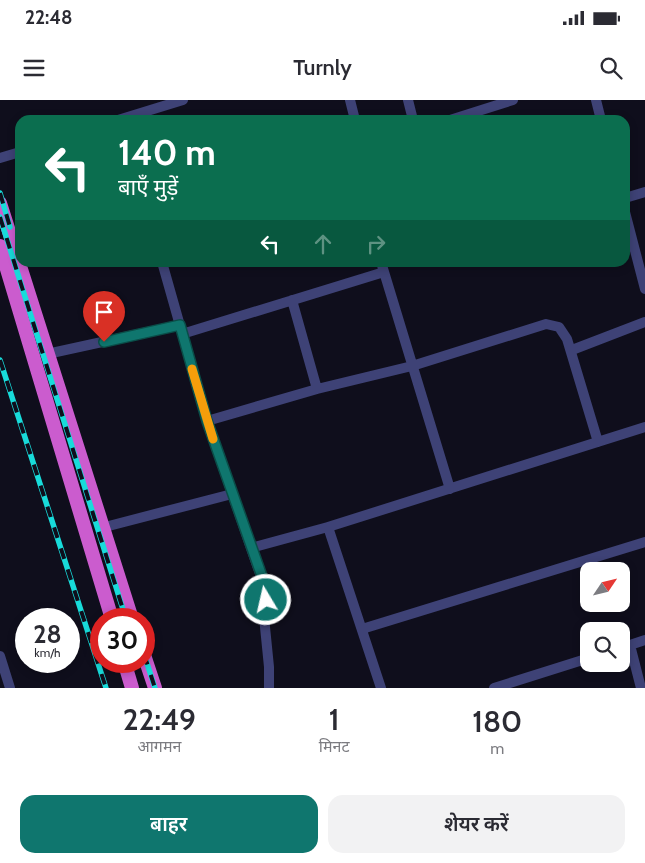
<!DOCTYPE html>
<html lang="hi">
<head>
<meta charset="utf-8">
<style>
	body { margin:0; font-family:Cabin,"Noto Sans Devanagari",sans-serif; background:#f2f2f3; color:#2b2b33; height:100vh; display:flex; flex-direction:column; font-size:19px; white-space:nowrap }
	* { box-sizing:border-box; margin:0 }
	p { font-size:16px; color:#7c7c81 }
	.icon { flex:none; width:28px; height:28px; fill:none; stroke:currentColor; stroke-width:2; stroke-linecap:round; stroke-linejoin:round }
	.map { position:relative; height:588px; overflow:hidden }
	.details { display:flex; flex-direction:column; background:#fff; flex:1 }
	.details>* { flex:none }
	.guide { position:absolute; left:15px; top:15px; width:615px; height:152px; border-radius:15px; box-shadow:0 2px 8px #0003; background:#0b6e4f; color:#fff; overflow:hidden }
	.needle { width:32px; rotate:55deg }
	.fabs { position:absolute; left:580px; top:462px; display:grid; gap:10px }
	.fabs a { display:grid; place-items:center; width:50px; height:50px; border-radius:10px; background:#fff; box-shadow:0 2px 8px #0003; font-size:25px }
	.speed { position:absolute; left:15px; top:508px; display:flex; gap:10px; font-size:25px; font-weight:700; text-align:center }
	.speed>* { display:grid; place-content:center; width:65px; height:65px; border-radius:50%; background:#fff; box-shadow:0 2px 8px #0003; line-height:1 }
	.speed small { font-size:12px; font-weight:400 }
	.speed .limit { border:8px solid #d22; background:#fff; color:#111 }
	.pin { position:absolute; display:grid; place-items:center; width:42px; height:42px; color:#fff; margin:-51px -21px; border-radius:50% 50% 50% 0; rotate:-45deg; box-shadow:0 0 5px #0007 }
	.pin .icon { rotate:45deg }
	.me { position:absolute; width:55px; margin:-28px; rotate:351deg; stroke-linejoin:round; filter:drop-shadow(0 0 4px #0008) }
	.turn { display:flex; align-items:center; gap:18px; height:105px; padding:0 20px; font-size:22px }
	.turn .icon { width:65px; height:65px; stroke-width:2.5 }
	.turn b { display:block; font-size:35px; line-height:42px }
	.lanes { display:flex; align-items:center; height:48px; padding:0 20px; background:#0003; justify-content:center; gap:25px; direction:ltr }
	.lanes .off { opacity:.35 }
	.eta { display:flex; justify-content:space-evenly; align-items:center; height:85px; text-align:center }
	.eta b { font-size:30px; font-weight:600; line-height:35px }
	.primary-button { display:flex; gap:10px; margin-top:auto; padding:10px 20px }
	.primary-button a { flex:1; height:58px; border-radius:15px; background:#0f766e; color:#fff; font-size:20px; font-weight:600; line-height:58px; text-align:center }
	.primary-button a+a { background:#f2f2f3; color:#2b2b33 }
	.status { display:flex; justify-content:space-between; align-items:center; height:35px; padding:0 25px; background:#fff; direction:ltr }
	.status svg { height:14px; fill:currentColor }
	header { display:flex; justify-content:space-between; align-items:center; height:65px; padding:0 20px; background:#fff; font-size:22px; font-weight:600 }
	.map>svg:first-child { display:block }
</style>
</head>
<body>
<div class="status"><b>22:48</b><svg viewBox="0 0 49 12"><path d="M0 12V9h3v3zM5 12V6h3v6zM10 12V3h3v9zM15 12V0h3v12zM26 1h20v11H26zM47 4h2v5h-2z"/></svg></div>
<header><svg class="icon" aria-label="menu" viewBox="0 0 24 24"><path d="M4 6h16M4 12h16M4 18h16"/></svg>Turnly<svg class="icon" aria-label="search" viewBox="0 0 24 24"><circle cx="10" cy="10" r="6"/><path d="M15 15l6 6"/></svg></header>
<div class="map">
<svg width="645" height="588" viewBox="0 0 645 588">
	<rect width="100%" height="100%" fill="#0f0e1c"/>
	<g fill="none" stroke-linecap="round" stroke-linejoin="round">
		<!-- minor -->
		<path stroke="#3e4276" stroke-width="10" d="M350,0L355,20
			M408,0L413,20
			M596,0L601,20
			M118,20L183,0
			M450,20L513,0
			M0,58L20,52
			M625,98L645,92
			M625,112L645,189
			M162,162L207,321L251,448L328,427L645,327
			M381,162L450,389
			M292,200L317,289
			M182,234L384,172
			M572,250L645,222
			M47,254L180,225
			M207,321L317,289L412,266L546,224L559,227L567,239L598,342
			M328,427L381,588
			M101,428L232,394
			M251,448L266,491L264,517L269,567V588
			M362,529L645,442
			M630,545L641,588
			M621,548L645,540
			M0,556L10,588
			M494,588L589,558"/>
		<!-- trunk -->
		<path stroke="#cb5cce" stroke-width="14" d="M0,103L132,519
			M0,146L112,519
			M144,555L155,588
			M124,561L132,588"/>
		<!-- rail casing -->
		<g stroke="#18dbda" stroke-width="5.5">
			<path id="rail" d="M0,93L10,127
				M0,117L126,519
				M0,260L106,588
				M144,554L155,588"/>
		</g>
		<!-- rail -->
		<use href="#rail" stroke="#0f0e1c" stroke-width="4" stroke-dasharray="11" stroke-linecap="butt"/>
	</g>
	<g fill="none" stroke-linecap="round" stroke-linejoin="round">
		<!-- route casing -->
		<g stroke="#0a4d48" stroke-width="12">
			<path id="route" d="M104,242L180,225L207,321L264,482L266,500"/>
		</g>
		<!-- route -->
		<use href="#route" stroke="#0f766e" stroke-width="9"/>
		<!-- slow -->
		<path stroke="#f59e0b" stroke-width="9" d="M192,269L213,339"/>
	</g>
</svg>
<div class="fabs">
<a><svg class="needle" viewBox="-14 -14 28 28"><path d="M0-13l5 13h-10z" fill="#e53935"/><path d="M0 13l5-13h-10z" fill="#7c7c81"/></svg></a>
<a><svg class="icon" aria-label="search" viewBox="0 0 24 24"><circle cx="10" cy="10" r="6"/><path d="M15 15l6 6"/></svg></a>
</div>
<div class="speed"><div>28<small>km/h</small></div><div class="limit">30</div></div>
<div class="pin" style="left:104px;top:242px;background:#d93025"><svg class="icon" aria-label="arrive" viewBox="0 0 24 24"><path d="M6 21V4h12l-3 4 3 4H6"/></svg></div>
<svg class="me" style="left:266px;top:500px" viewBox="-20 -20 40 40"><circle r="17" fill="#0f766e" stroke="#fff" stroke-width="3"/><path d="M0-11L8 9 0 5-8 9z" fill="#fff"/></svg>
<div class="guide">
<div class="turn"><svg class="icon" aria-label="left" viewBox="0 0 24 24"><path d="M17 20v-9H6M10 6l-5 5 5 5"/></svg><div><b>140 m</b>बाएँ मुड़ें</div></div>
<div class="lanes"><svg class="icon" aria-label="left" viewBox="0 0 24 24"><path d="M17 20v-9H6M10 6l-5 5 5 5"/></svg><svg class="icon off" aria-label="ahead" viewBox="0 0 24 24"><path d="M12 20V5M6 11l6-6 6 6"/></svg><svg class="icon off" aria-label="right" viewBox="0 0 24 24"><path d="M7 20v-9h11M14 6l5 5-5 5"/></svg></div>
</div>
</div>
<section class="details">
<div class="eta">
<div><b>22:49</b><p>आगमन</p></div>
<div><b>1</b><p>मिनट</p></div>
<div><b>180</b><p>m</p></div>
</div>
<div class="primary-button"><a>बाहर</a><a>शेयर करें</a></div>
</section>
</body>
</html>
